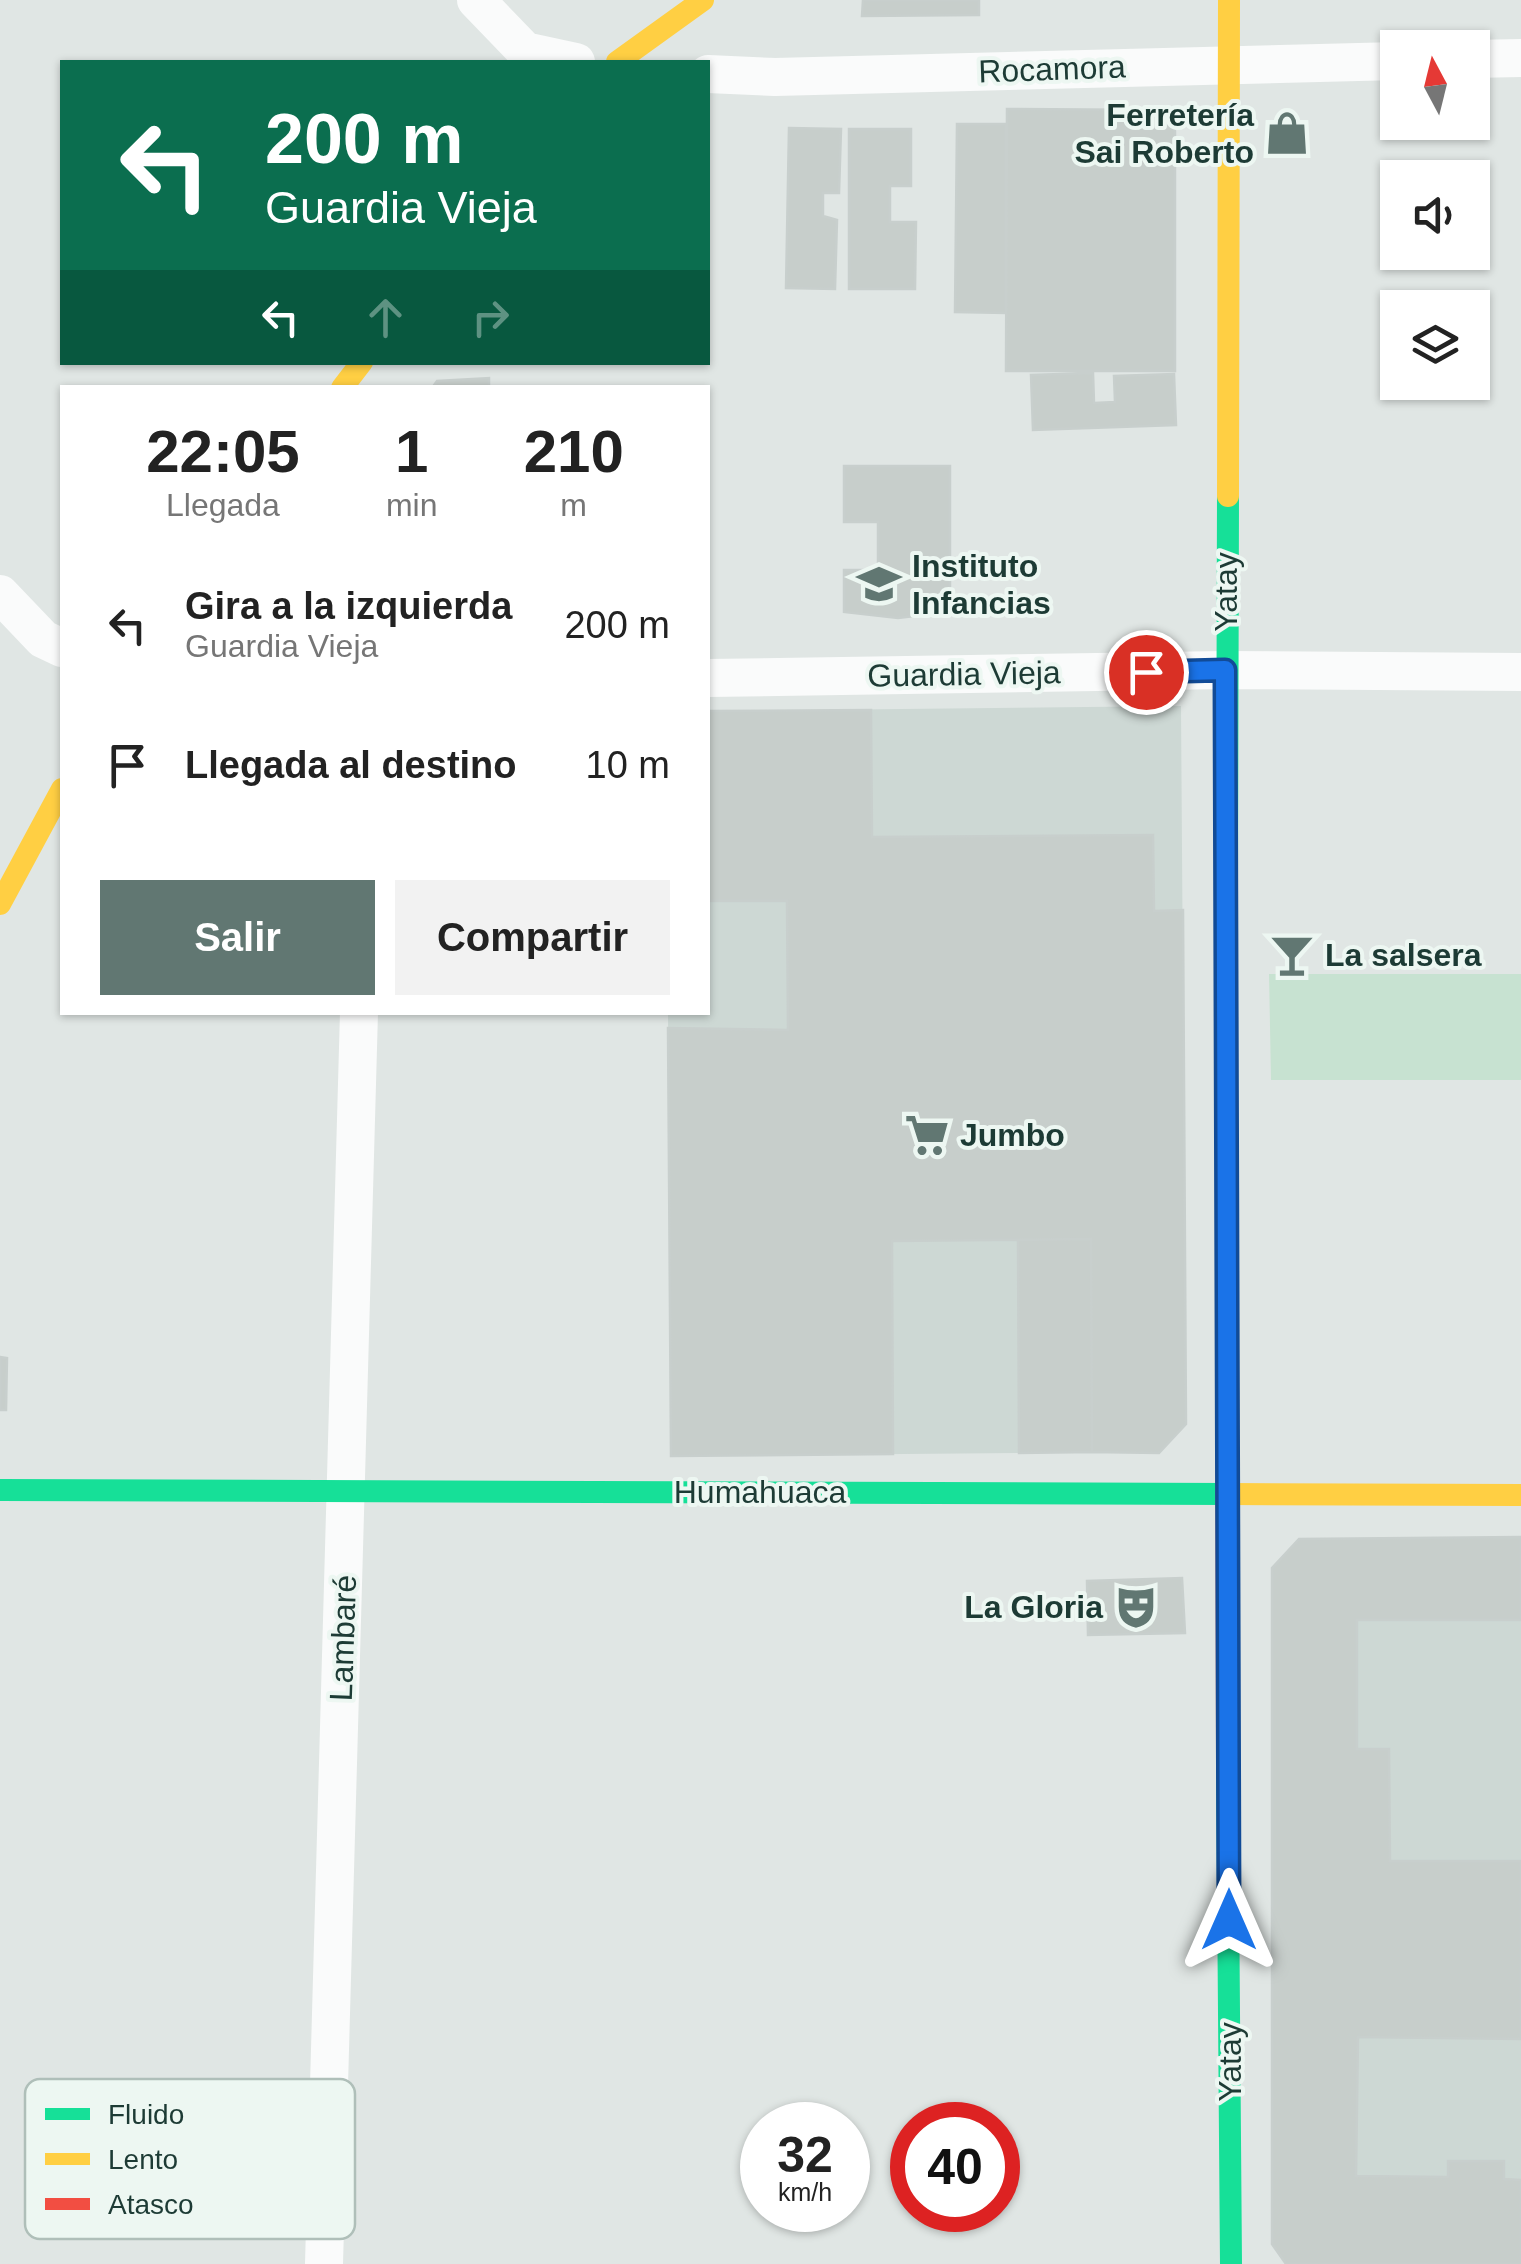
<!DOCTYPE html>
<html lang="es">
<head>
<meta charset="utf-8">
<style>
	body { margin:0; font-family:Helvetica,sans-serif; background:#f2f2f2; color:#222; height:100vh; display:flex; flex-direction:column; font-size:38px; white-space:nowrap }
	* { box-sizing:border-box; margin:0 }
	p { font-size:32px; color:#767676 }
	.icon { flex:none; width:55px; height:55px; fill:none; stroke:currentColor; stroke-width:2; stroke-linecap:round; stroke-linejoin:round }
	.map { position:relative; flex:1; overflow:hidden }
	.sheet { position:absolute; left:60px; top:385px; width:650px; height:630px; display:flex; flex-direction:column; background:#fff; border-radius:0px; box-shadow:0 2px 8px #0004 }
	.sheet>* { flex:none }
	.top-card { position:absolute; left:60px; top:60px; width:650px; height:305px; border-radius:0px; box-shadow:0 2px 8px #0004; background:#0b6e4f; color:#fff; overflow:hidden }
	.needle { width:65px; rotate:353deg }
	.fabs { position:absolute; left:1380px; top:30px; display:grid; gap:20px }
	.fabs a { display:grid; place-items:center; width:110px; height:110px; border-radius:0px; background:#fff; box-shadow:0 2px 8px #0004; font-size:50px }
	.speed { position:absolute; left:740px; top:2102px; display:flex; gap:20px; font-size:50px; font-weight:700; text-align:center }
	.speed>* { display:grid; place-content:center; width:130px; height:130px; border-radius:50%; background:#fff; box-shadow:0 2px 8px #0004; line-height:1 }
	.speed small { font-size:25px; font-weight:400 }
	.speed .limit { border:15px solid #d22; background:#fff; color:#111 }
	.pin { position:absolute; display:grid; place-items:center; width:85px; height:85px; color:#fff; margin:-42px; border:5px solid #fff; border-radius:50%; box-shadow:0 2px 10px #0007 }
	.me { position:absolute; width:110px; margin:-55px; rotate:0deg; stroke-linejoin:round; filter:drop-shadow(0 0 8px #0008) }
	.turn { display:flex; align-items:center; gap:35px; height:210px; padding:0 40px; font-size:45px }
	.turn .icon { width:130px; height:130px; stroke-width:2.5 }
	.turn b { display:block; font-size:70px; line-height:85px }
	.lanes { display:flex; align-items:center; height:95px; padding:0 40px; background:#0003; justify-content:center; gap:50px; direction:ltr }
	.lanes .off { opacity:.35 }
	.eta { display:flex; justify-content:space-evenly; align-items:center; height:170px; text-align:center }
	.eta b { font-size:60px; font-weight:800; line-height:70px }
	.primary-button { display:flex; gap:20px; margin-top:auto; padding:20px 40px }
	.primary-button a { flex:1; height:115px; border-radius:0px; background:#617772; color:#fff; font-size:40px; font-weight:800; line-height:115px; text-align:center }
	.primary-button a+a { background:#f2f2f2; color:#222 }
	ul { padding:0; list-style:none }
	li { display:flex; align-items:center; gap:30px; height:140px; padding:0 40px }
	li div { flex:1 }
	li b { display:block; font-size:38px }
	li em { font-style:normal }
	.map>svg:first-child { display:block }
</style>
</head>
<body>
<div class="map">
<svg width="1521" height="2264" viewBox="0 0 1521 2264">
	<rect width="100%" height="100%" fill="#e0e6e4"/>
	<!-- built -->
	<path fill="#cdd8d4" d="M1181,706L1186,1424L1159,1453L1092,1452L1091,1240L1018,1241L1019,1453L671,1456L668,1013L708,1012V711Z
		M1521,1537V2264L1272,2244V1568L1299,1539Z"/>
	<!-- green -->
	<path fill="#c7e2d1" d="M1269,974H1521V1080H1271Z"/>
	<!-- building -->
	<path fill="#c7cecb" stroke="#c8cfcd" stroke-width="2.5" d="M863,0H979V15L862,16Z
		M1007,109L1158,110L1175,131V371H1006Z
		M957,124H1006V313L955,312Z
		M789,128L841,129L839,193H823V216L837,220L835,289L786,288Z
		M849,129H911V186H890V222H916L915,289H849Z
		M1093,373L1094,403L1115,402L1114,376L1174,374L1176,425L1033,430L1031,375Z
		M489,378V388H432L437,381Z
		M844,466H950V612L898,618L844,612V570H878V522H844Z
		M871,710L872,837L1153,835L1154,911L1183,910L1186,1424L1159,1453L1092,1452L1091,1239L892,1241L893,1454L671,1456L668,1028L788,1030L787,901H708V711Z
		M1091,1239L1092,1452L1019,1453L1018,1240Z
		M0,1357L7,1358L6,1410H0Z
		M1521,1537V1620H1357V1749H1389L1390,1861H1521V2039L1358,2037L1356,2176L1448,2177V2161H1504V2179L1521,2180V2264H1286L1272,2244V1568L1299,1539Z
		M1182,1578L1185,1633L1088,1635L1087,1581Z"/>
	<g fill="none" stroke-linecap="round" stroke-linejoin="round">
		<!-- street -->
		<path stroke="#fafbfb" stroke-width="38" d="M476,0L525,51L576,62
			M1472,59L1521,58
			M708,74L775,77L1398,61
			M0,594L43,639L62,648
			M708,678L1225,670L1521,672
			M324,2264L359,1012"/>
		<!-- fast -->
		<path stroke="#16e098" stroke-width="22" d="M1226,1261L1228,496
			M0,1490L1228,1494
			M1227,1759L1231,2264"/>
		<!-- slow -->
		<path stroke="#ffcf43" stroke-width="22" d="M617,62L703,0
			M342,388L362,362
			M1228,496L1229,0
			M0,904L62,789
			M1228,1494L1521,1495"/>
		<!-- jam -->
		<path stroke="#f24e42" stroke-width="22" d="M1226,1261L1227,1759"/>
	</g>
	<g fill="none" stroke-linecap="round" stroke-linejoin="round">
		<!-- route casing -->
		<g stroke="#114b97" stroke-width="25">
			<path id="route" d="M1146,672L1225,670L1229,1920"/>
		</g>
		<!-- route -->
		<use href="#route" stroke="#1a73e8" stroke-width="18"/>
	</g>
	<!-- icons -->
	<defs>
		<g id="shop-bare" transform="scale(3.45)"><path d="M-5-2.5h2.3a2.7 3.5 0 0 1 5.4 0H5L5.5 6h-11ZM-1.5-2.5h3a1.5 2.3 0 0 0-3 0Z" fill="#617772" stroke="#edf7f2" stroke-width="2.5" paint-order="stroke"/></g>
		<g id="school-bare" transform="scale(3.45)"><path d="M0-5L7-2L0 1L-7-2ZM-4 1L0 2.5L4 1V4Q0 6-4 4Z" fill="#617772" stroke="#edf7f2" stroke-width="2.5" paint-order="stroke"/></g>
		<g id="bar-bare" transform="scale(3.45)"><path d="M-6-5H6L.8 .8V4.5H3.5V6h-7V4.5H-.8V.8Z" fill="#617772" stroke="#edf7f2" stroke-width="2.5" paint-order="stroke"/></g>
		<g id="supermarket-bare" transform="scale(3.45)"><path d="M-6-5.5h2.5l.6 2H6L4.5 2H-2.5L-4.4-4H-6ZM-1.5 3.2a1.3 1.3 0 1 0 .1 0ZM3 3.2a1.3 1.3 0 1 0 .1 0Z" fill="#617772" stroke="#edf7f2" stroke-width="2.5" paint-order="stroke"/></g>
		<g id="theatre-bare" transform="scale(3.45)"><path d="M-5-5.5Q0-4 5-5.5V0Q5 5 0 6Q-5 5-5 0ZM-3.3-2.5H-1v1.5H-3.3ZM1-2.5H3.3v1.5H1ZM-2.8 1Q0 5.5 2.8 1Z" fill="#617772" stroke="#edf7f2" stroke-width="2.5" paint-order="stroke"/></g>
	</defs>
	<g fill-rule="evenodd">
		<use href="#shop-bare" x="1287" y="133"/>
		<use href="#school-bare" x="879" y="584"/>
		<use href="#bar-bare" x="1292" y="955"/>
		<use href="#supermarket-bare" x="927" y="1135"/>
		<use href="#theatre-bare" x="1136" y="1607"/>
	</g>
	<g text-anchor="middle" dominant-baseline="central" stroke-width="8" stroke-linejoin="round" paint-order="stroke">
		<!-- street labels -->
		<g font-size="32" fill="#1d3b35" stroke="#edf7f2">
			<text transform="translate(1052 69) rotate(-2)">Rocamora</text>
			<text transform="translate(1226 592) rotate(-90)">Yatay</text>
			<text transform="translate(964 674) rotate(-1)">Guardia Vieja</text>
			<text x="760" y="1492">Humahuaca</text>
			<text transform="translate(343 1638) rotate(-88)">Lambaré</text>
			<text transform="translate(1230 2062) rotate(-90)">Yatay</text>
		</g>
		<!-- poi labels -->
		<g font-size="32" font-weight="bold" fill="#1d3b35" stroke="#edf7f2" text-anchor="start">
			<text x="1254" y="115" text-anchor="end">Ferretería<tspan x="1254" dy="37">Sai Roberto</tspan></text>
			<text x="912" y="566">Instituto<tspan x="912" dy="37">Infancias</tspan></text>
			<text x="1325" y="955">La salsera</text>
			<text x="960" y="1135">Jumbo</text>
			<text x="1103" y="1607" text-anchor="end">La Gloria</text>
		</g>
	</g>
	<!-- legend -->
	<rect x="25" y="2079" width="330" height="160" rx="15" fill="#edf7f2" stroke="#afbfb9" stroke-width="2.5"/>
	<rect x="45" y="2108" width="45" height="12" fill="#16e098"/>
	<rect x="45" y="2153" width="45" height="12" fill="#ffcf43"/>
	<rect x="45" y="2198" width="45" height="12" fill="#f24e42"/>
	<g font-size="28" fill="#1d3b35">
		<text x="108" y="2124">Fluido</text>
		<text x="108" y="2169">Lento</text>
		<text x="108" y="2214">Atasco</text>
	</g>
</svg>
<div class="fabs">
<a><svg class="needle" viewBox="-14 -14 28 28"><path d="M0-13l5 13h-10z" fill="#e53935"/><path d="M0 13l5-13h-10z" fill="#767676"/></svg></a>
<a><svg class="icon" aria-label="sound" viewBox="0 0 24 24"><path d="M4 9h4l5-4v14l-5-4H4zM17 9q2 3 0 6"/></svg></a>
<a><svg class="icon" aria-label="layers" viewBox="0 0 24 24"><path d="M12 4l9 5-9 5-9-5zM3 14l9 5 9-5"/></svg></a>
</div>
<div class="speed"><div>32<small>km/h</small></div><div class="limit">40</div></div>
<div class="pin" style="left:1146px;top:672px;background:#d93025"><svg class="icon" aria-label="arrive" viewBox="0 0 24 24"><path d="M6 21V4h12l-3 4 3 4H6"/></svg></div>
<svg class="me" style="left:1229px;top:1920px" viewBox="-20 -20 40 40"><path d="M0-17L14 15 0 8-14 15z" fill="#1a73e8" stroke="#fff" stroke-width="4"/></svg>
<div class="top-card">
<div class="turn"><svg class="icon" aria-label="left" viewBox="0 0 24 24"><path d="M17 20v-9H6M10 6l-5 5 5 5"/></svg><div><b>200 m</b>Guardia Vieja</div></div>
<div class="lanes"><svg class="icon" aria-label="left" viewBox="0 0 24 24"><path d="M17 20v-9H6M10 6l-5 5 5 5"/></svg><svg class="icon off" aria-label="ahead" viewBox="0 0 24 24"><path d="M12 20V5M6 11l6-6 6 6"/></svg><svg class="icon off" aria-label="right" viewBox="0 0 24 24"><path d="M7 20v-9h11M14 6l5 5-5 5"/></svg></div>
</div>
<section class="sheet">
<div class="eta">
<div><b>22:05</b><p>Llegada</p></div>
<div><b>1</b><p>min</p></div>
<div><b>210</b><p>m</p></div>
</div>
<ul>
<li><svg class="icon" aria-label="left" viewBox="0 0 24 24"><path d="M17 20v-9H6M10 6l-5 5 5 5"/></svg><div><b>Gira a la izquierda</b><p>Guardia Vieja</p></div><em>200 m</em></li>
<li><svg class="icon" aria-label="arrive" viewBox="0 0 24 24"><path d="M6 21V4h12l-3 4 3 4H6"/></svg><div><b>Llegada al destino</b></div><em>10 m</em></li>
</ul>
<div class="primary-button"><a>Salir</a><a>Compartir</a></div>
</section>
</div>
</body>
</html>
